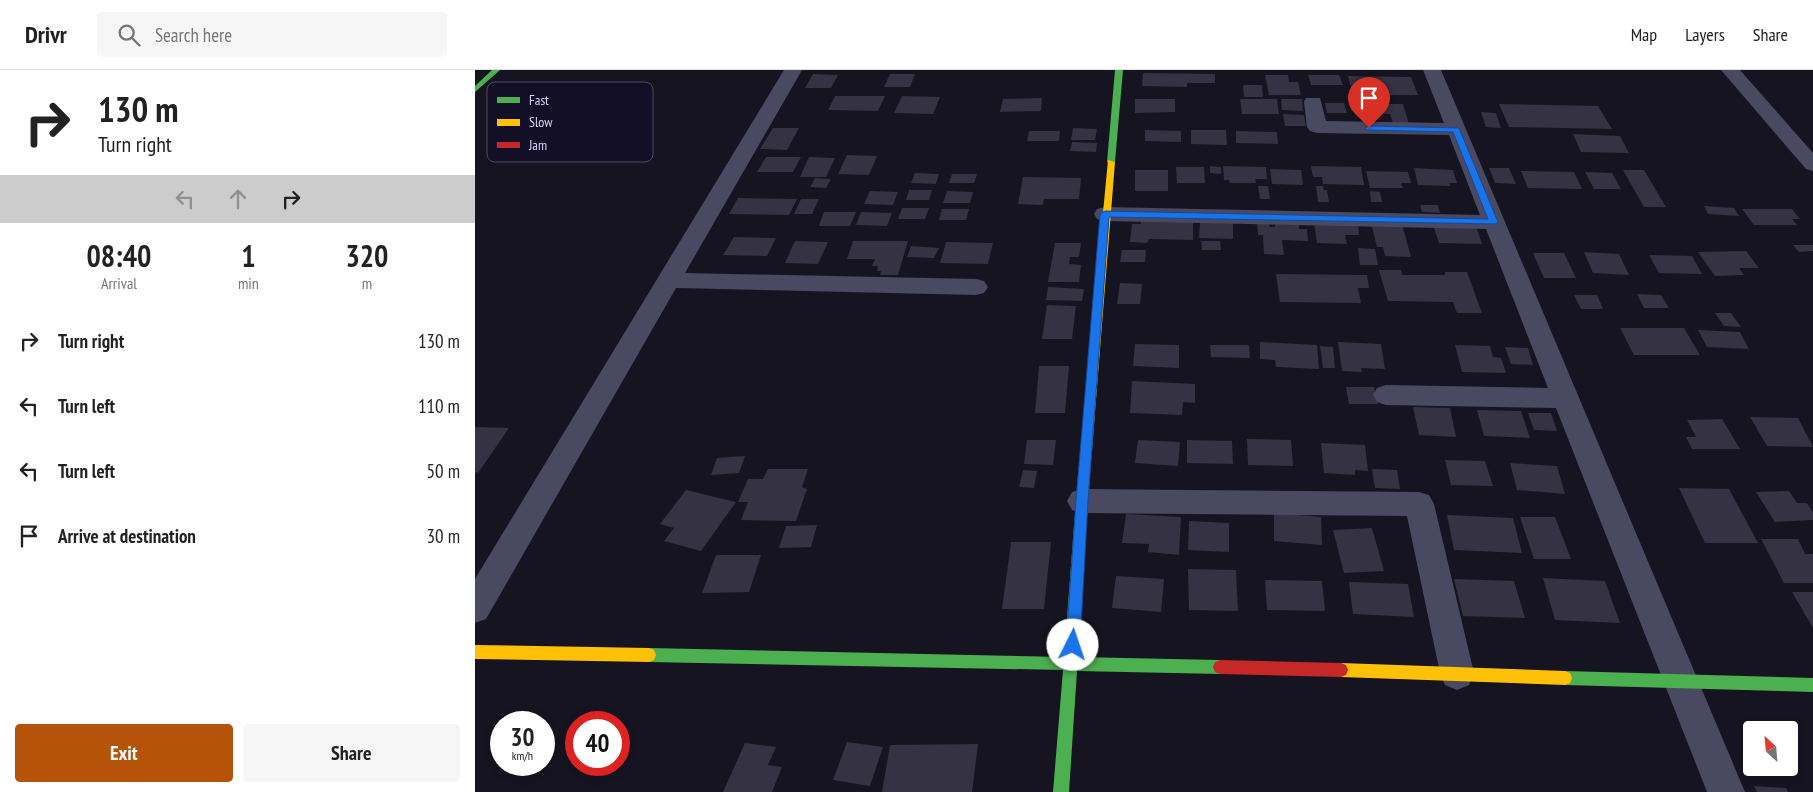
<!DOCTYPE html>
<html lang="en">
<head>
<meta charset="utf-8">
<style>
	body { margin:0; font-family:"PT Sans Narrow",sans-serif; background:#f6f6f6; color:#222; height:100vh; display:flex; flex-direction:column; font-size:19px; white-space:nowrap }
	* { box-sizing:border-box; margin:0 }
	p { font-size:16px; color:#767676 }
	.icon { flex:none; width:28px; height:28px; fill:none; stroke:currentColor; stroke-width:2; stroke-linecap:round; stroke-linejoin:round }
	.map { position:relative; flex:1; overflow:hidden }
	.drawer { display:flex; flex-direction:column; background:#fff; width:475px }
	.drawer>* { flex:none }
	.guide { background:#fff; color:#222; overflow:hidden }
	.needle { width:32px; rotate:334deg }
	.controls { position:absolute; left:1268px; top:651px; display:grid; gap:10px }
	.controls a { display:grid; place-items:center; width:55px; height:55px; border-radius:5px; background:#fff; box-shadow:0 2px 8px #0003; font-size:25px }
	.speed { position:absolute; left:15px; top:641px; display:flex; gap:10px; font-size:25px; font-weight:700; text-align:center }
	.speed>* { display:grid; place-content:center; width:65px; height:65px; border-radius:50%; background:#fff; box-shadow:0 2px 8px #0003; line-height:1 }
	.speed small { font-size:12px; font-weight:400 }
	.speed .limit { border:8px solid #d22; background:#fff; color:#111 }
	.pin { position:absolute; display:grid; place-items:center; width:42px; height:42px; color:#fff; margin:-51px -21px; border-radius:50% 50% 50% 0; rotate:-45deg; box-shadow:0 0 5px #0007 }
	.pin .icon { rotate:45deg }
	.me { position:absolute; width:55px; margin:-28px; rotate:4deg; stroke-linejoin:round; filter:drop-shadow(0 0 4px #0008) }
	.turn { display:flex; align-items:center; gap:18px; height:105px; padding:0 15px; font-size:22px }
	.turn .icon { width:65px; height:65px; stroke-width:2.5 }
	.turn b { display:block; font-size:35px; line-height:42px }
	.lanes { display:flex; align-items:center; height:48px; padding:0 15px; background:#0003; justify-content:center; gap:25px; direction:ltr }
	.lanes .off { opacity:.35 }
	.eta { display:flex; justify-content:space-evenly; align-items:center; height:85px; text-align:center }
	.eta b { font-size:30px; font-weight:800; line-height:35px }
	.primary-button { display:flex; gap:10px; margin-top:auto; padding:10px 15px }
	.primary-button a { flex:1; height:58px; border-radius:5px; background:#b45309; color:#fff; font-size:20px; font-weight:800; line-height:58px; text-align:center }
	.primary-button a+a { background:#f6f6f6; color:#222 }
	ul { padding:0; list-style:none }
	li { display:flex; align-items:center; gap:15px; height:65px; padding:0 15px }
	li div { flex:1 }
	li b { display:block; font-size:19px }
	li em { font-style:normal }
	header { display:flex; align-items:center; gap:30px; box-sizing:border-box; height:70px; padding:0 25px; background:#fff; border-bottom:1px solid #e0e0e0 }
	header strong { font-size:24px }
	nav { display:flex; gap:28px; margin-inline-start:auto; font-size:18px }
	.search { width:350px; height:45px; background:#f6f6f6; display:flex; align-items:center; gap:12px; box-sizing:border-box; padding:0 18px; border-radius:5px; color:#767676; font-size:19px }
	main { display:flex; flex:1; min-height:0 }
	.map>svg:first-child { display:block }
</style>
</head>
<body>
<header>
<strong>Drivr</strong>
<div class="search"><svg class="icon" aria-label="search" viewBox="0 0 24 24"><circle cx="10" cy="10" r="6"/><path d="M15 15l6 6"/></svg>Search here</div>
<nav><a>Map</a><a>Layers</a><a>Share</a></nav>
</header>
<main>
<section class="drawer">
<div class="guide">
<div class="turn"><svg class="icon" aria-label="right" viewBox="0 0 24 24"><path d="M7 20v-9h11M14 6l5 5-5 5"/></svg><div><b>130 m</b>Turn right</div></div>
<div class="lanes"><svg class="icon off" aria-label="left" viewBox="0 0 24 24"><path d="M17 20v-9H6M10 6l-5 5 5 5"/></svg><svg class="icon off" aria-label="ahead" viewBox="0 0 24 24"><path d="M12 20V5M6 11l6-6 6 6"/></svg><svg class="icon" aria-label="right" viewBox="0 0 24 24"><path d="M7 20v-9h11M14 6l5 5-5 5"/></svg></div>
</div>
<div class="eta">
<div><b>08:40</b><p>Arrival</p></div>
<div><b>1</b><p>min</p></div>
<div><b>320</b><p>m</p></div>
</div>
<ul>
<li><svg class="icon" aria-label="right" viewBox="0 0 24 24"><path d="M7 20v-9h11M14 6l5 5-5 5"/></svg><div><b>Turn right</b></div><em>130 m</em></li>
<li><svg class="icon" aria-label="left" viewBox="0 0 24 24"><path d="M17 20v-9H6M10 6l-5 5 5 5"/></svg><div><b>Turn left</b></div><em>110 m</em></li>
<li><svg class="icon" aria-label="left" viewBox="0 0 24 24"><path d="M17 20v-9H6M10 6l-5 5 5 5"/></svg><div><b>Turn left</b></div><em>50 m</em></li>
<li><svg class="icon" aria-label="arrive" viewBox="0 0 24 24"><path d="M6 21V4h12l-3 4 3 4H6"/></svg><div><b>Arrive at destination</b></div><em>30 m</em></li>
</ul>
<div class="primary-button"><a>Exit</a><a>Share</a></div>
</section>
<div class="map">
<svg width="1338" height="722" viewBox="0 0 1338 722">
	<rect width="100%" height="100%" fill="#161421"/>
	<!-- building -->
	<path fill="#343243" d="M668,3L740,4V13H712V17L667,16Z
		M338,4L363,5L356,18H330Z
		M415,4H440L435,17H409Z
		M790,5H813L814,12H823L826,25H794Z
		M833,5H864L868,15H836Z
		M873,6L936,7L943,25H911L910,21H900L897,18H876Z
		M768,15H787L788,27H769Z
		M360,26H410L403,41L353,40Z
		M427,26L465,27L458,44L419,43Z
		M567,28L566,41L525,42L528,29Z
		M660,29H700V42L660,43Z
		M765,29H802L804,44H767Z
		M806,29H827L828,41L807,40Z
		M850,33H869L872,43H852Z
		M904,34H928L934,54L918,53L915,44H906Z
		M1024,34L1123,36L1137,59L1034,57Z
		M1006,42L1021,43L1026,58L1011,57Z
		M808,44L829,45L831,56H810Z
		M298,58H324L312,80L285,79Z
		M598,58L622,59L620,70H596Z
		M670,60L706,61V72L670,71Z
		M716,60H751L752,75L716,74Z
		M554,61H585L584,71H552Z
		M761,61L802,62L803,74L761,73Z
		M1098,64L1145,66L1154,83L1106,82Z
		M597,72L622,73L621,82L595,81Z
		M372,85L402,86L394,105L363,104Z
		M291,87H326L318,102H282Z
		M334,87L360,88L351,107H325Z
		M735,96L746,97V104L735,103Z
		M748,96L791,97L792,109H780L781,113H755L754,110H749Z
		M836,96L886,97L889,115L848,114L847,107H838Z
		M701,97H729L730,113H702Z
		M939,98L978,100L982,113H974L976,116L943,115Z
		M1014,98H1034L1041,114L1020,113Z
		M795,99L826,100L828,115L797,114Z
		M660,100H693V121H660Z
		M1148,100H1169L1191,137H1169Z
		M891,101L933,102L936,113H926L928,118H895Z
		M1046,101L1099,102L1107,119L1053,118Z
		M1110,102L1137,103L1146,119H1119Z
		M440,103L464,104L461,114L436,113Z
		M477,104H502L499,113H474Z
		M548,107L606,108L604,129H569L568,135L543,134Z
		M340,108L356,109L351,118L335,117Z
		M783,116H793L795,129H785Z
		M841,116H848L849,120H852L854,132H843Z
		M434,120H457L454,130H431Z
		M395,121L423,122L418,135L389,134Z
		M472,121L498,122L495,133H468Z
		M895,121L905,122L907,132H896Z
		M263,128L322,129L314,145L254,144Z
		M326,129H344L337,144H319Z
		M945,135H963L965,143L947,142Z
		M1229,136L1259,138L1264,146L1233,144Z
		M427,138H454L450,149H423Z
		M467,139H494L491,150H464Z
		M1267,139H1317L1325,149H1317L1322,155H1279Z
		M349,142H381L375,156H344Z
		M386,142L417,143L412,156L381,155Z
		M666,150L718,152V170L674,169L672,173L655,172L657,154H666Z
		M725,151L758,152V169L724,168Z
		M782,153L794,154L795,157H800V154L824,155V159H832L833,171L807,170L809,185L789,184L788,165H783Z
		M839,153L883,155L884,165H870L872,174L842,173Z
		M896,153L927,154L936,187L910,186L908,177H902Z
		M958,155L1001,156L1007,174L964,173Z
		M259,167L301,168L292,186L248,185Z
		M320,171L353,172L343,194L310,193Z
		M378,171H433L423,205H405L406,201H402L403,196H397L400,189H372Z
		M726,171H745L746,180H727Z
		M471,172L518,173L513,194L465,193Z
		M580,173H606L604,187H595L594,194L606,195L604,212H573Z
		M1318,175H1338V181L1324,182Z
		M436,176L464,178L459,188L432,187Z
		M883,178L900,179L903,195H885Z
		M647,180H671L670,192H645Z
		M1271,181L1284,198H1264L1269,205L1240,206L1223,182Z
		M1109,182L1144,184L1154,205L1118,203Z
		M1058,183H1089L1101,208H1069Z
		M1174,185L1217,186L1227,204L1184,203Z
		M904,200H926L927,205H970V202H992L1007,243H982L978,232L913,231Z
		M801,204L892,205L894,218H883L886,233L805,232Z
		M645,213L667,214L665,234H642Z
		M573,217L609,219L607,231L571,230Z
		M1162,224L1186,225L1194,238H1169Z
		M1099,225H1122L1128,239H1106Z
		M572,235L601,236L597,269H567Z
		M1240,243H1256L1266,257L1249,256Z
		M1145,258H1209L1225,285H1159Z
		M1223,260L1265,262L1274,279L1232,277Z
		M785,272L842,275L844,299L801,297L800,290L785,289Z
		M863,272L906,274L910,299L886,298L887,302L867,301Z
		M660,274L704,275V298L658,296Z
		M735,275H774L775,288L736,287Z
		M980,275L1015,276L1018,287L1026,288L1031,303L987,302Z
		M845,276L858,277L860,298H848Z
		M1030,277L1053,278L1058,295L1036,294Z
		M564,296H594L590,343H560Z
		M657,311L720,314V333L708,332L707,345L655,343Z
		M871,317H899L903,334H874Z
		M938,337L975,338L981,367L944,365Z
		M1002,340L1046,341L1055,368L1009,366Z
		M1053,343H1076L1082,361L1059,360Z
		M1275,347L1323,348L1338,377L1292,376Z
		M1247,349L1265,379H1217L1211,367H1221L1212,350Z
		M0,357L34,358L3,403L0,402Z
		M772,369L816,370L818,396L773,395Z
		M552,370H581L578,395L549,394Z
		M663,370L705,372L703,396L660,393Z
		M712,370L757,371L758,394L712,393Z
		M846,373L890,375L893,401L880,400V405L849,403Z
		M270,386L264,403L236,405L242,388Z
		M970,390L1010,391L1018,416L976,415Z
		M1035,393L1082,396L1090,424L1042,420Z
		M293,399H333L327,417L332,419L321,451L266,450L273,432H263L273,409H288Z
		M897,399L922,400L925,419L900,418Z
		M548,400L562,401L559,418L544,417Z
		M1204,418L1254,419L1283,473H1230Z
		M211,420L261,432L226,481L189,471L199,458L185,454Z
		M1314,421L1322,433H1332L1338,442V450L1300,452L1281,422Z
		M799,443L846,447L847,475L799,471Z
		M651,444L706,447L704,485L673,482L674,474L647,473Z
		M972,445L1038,448L1047,483L979,480Z
		M1045,447H1080L1096,489H1059Z
		M714,451L754,453V482L713,480Z
		M342,455L336,477L304,478L311,456Z
		M897,458L909,501L869,503L858,460Z
		M1286,469H1323L1330,484H1338V513H1309Z
		M536,472H576L569,539H527Z
		M241,485H286L274,522L227,523Z
		M713,499L761,500L763,541L714,540Z
		M641,506L689,509L686,542L637,538Z
		M1068,508L1130,511L1145,553L1080,550Z
		M979,509L1039,511L1050,548L988,546Z
		M790,510L847,511L850,541L792,540Z
		M874,512L933,514L939,547L878,544Z
		M1317,522H1338V558Z
		M372,672L408,677L395,716L358,710Z
		M270,673L301,677L293,695L307,697L297,722H248Z
		M503,674L497,722H407L415,675Z
		M1279,716L1311,718L1313,722H1282Z"/>
	<g fill="none" stroke-linecap="round" stroke-linejoin="round">
		<!-- street -->
		<path fill="#4a4962" fill-rule="evenodd" d="M309,0H327L210,203L501,209L509,211L513,217L509,223L501,225L201,218L11,549L0,553V509Z
			M948,0H966L1270,722H1232L1081,338L911,335L902,332L898,325L902,318L911,315L1073,318L1011,159L630,151L622,149L619,144L622,139L630,137L1005,145L974,65L842,63L835,61L832,57L829,32L831,28H845L851,51L969,53Z
			M1246,0H1265L1338,83V101L1331,99Z
			M607,419L944,422L954,425L959,434L999,603L994,615L982,620L970,615L965,603L932,446L607,443L597,440L592,431L597,422Z"/>
		<!-- fast -->
		<path fill="#4caf50" fill-rule="evenodd" d="M17,0H25L0,22V16Z
			M640,0H648L640,92L636,94L632,92Z
			M608,412L612,414L614,417L603,587L745,590L750,592L752,597L750,602L745,604L602,601L594,722H578L588,600L174,592L169,590L167,585L169,580L174,578L589,587L602,417L604,414Z
			M1090,601L1338,608V622L1090,615L1085,613L1083,608L1085,603Z"/>
		<!-- slow -->
		<path fill="#ffc107" fill-rule="evenodd" d="M633,90L640,92L614,417L612,420L608,422L604,420L602,417Z
			M0,575L174,578L179,580L181,585L179,590L174,592L0,589Z
			M866,593L1090,601L1095,603L1097,608L1095,613L1090,615L866,607L861,605L859,600L861,595Z"/>
		<!-- jam -->
		<path fill="#c62828" fill-rule="evenodd" d="M745,590L866,593L871,595L873,600L871,605L866,607L745,604L740,602L738,597L740,592Z"/>
	</g>
	<!-- route -->
	<path fill="#1a73e8" stroke="#114b97" d="M894,56L984,58L1023,152L1022,154L634,147L613,431L605,575L603,580L598,581L593,580L591,575L601,431L625,144L630,141L1013,149L978,62L891,60L890,58Z"/>
	<!-- legend -->
	<rect x="12" y="12" width="166" height="80" rx="8" fill="#130f26" stroke="#4e4a67" stroke-width="1"/>
	<rect x="22" y="27" width="23" height="6" fill="#4caf50"/>
	<rect x="22" y="49" width="23" height="7" fill="#ffc107"/>
	<rect x="22" y="72" width="23" height="6" fill="#c62828"/>
	<g font-size="14" fill="#d9d4ff">
		<text x="54" y="35">Fast</text>
		<text x="54" y="57">Slow</text>
		<text x="54" y="80">Jam</text>
	</g>
</svg>
<div class="controls">
<a><svg class="needle" viewBox="-14 -14 28 28"><path d="M0-13l5 13h-10z" fill="#e53935"/><path d="M0 13l5-13h-10z" fill="#767676"/></svg></a>
</div>
<div class="speed"><div>30<small>km/h</small></div><div class="limit">40</div></div>
<div class="pin" style="left:894px;top:58px;background:#d93025"><svg class="icon" aria-label="arrive" viewBox="0 0 24 24"><path d="M6 21V4h12l-3 4 3 4H6"/></svg></div>
<svg class="me" style="left:598px;top:575px" viewBox="-20 -20 40 40"><circle r="19" fill="#fff"/><path d="M0-13L10 11 0 6-10 11z" fill="#1a73e8"/></svg>
</div>
</main>
</body>
</html>
